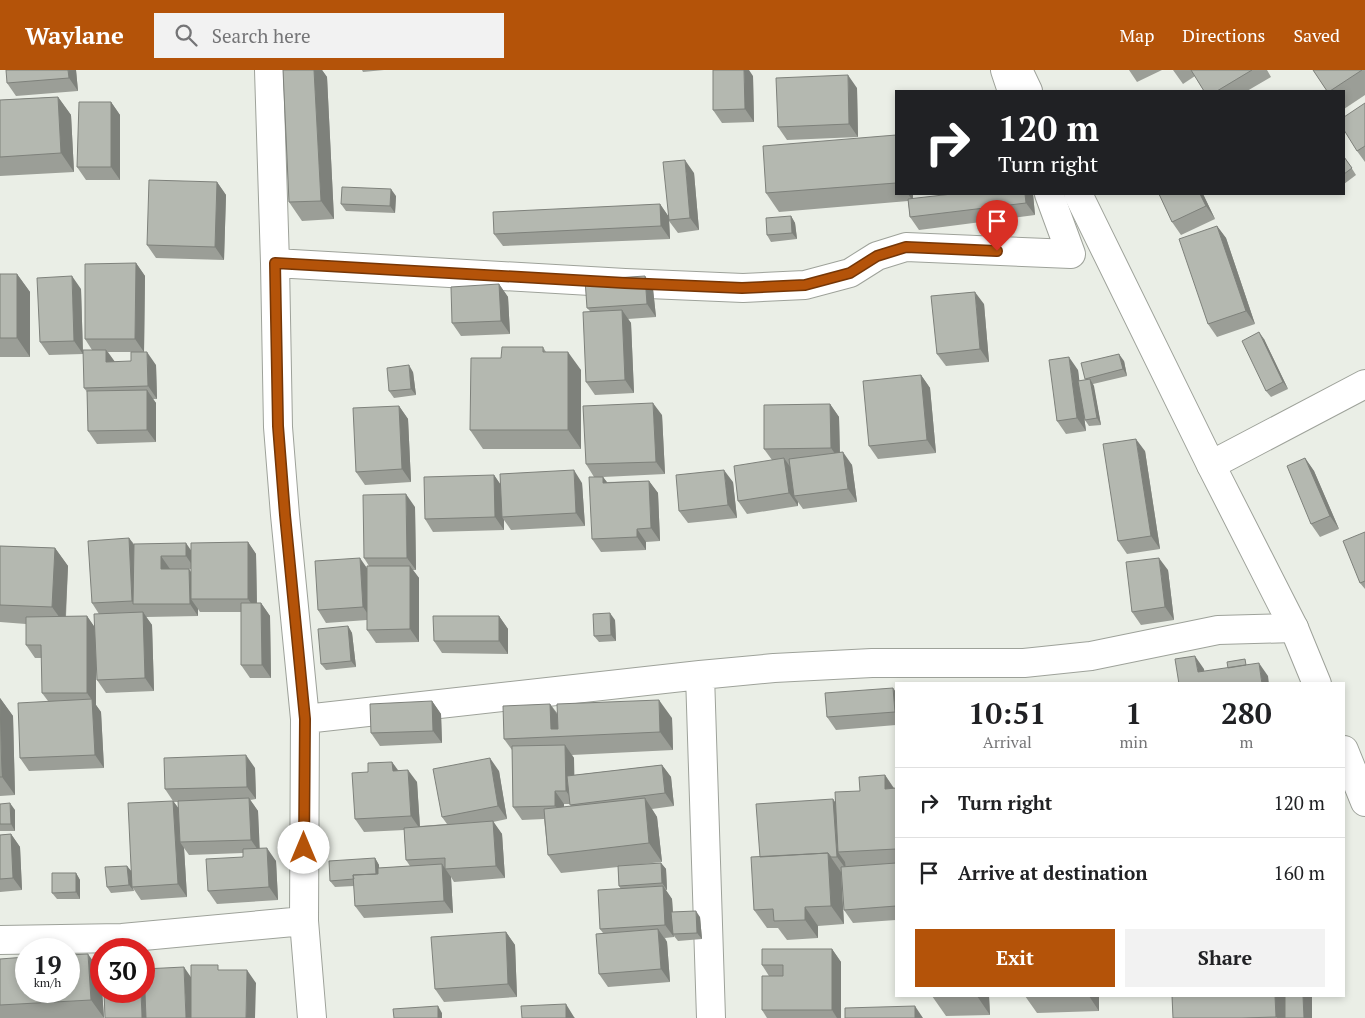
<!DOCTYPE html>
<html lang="en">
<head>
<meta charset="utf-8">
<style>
	body { margin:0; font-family:"PT Serif",serif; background:#f2f2f2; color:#202124; height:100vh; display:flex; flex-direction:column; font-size:19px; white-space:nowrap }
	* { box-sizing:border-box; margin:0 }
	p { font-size:16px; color:#757577 }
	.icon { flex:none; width:28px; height:28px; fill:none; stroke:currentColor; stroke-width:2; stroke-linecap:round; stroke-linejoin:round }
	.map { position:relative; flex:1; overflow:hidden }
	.sheet { position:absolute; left:895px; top:612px; width:450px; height:315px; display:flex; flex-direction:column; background:#fff; border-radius:0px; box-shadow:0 2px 8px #0003 }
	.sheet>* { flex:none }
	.top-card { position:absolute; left:895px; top:20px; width:450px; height:105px; border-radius:0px; box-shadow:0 2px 8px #0003; background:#202124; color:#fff; overflow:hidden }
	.speed { position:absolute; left:15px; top:868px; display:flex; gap:10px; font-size:25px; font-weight:700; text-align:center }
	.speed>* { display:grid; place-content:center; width:65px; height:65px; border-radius:50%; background:#fff; box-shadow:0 2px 8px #0003; line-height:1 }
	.speed small { font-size:12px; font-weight:400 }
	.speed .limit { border:8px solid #d22; background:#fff; color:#111 }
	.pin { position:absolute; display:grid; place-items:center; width:42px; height:42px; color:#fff; margin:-51px -21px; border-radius:50% 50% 50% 0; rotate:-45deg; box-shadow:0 0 5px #0007 }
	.pin .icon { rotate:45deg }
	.me { position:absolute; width:55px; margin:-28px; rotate:0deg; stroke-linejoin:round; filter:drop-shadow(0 0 4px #0008) }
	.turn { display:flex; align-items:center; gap:18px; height:105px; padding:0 20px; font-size:22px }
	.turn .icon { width:65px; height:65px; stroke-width:2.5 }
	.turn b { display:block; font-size:35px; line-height:42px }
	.eta { display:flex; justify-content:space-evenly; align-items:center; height:85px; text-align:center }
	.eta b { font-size:30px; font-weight:700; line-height:35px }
	.cta { display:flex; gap:10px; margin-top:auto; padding:10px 20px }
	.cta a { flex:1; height:58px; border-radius:0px; background:#b45309; color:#fff; font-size:20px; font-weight:700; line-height:58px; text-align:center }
	.cta a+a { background:#f2f2f2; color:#202124 }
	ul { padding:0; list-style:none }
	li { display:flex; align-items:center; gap:15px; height:70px; padding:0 20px; border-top:1px solid #e0e0e0 }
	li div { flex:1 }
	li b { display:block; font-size:19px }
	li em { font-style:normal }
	header { display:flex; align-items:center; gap:30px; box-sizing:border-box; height:70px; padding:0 25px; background:#b45309; color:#fff }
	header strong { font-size:24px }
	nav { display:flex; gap:28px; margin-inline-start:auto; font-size:18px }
	.search { width:350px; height:45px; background:#f2f2f2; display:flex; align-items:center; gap:12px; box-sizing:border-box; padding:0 18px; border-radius:0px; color:#757577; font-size:19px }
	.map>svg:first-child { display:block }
</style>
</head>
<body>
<header>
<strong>Waylane</strong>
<div class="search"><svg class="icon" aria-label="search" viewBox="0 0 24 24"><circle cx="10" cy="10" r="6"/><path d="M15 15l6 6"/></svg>Search here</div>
<nav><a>Map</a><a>Directions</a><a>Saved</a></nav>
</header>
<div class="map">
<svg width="1365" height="948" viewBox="0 0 1365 948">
	<rect width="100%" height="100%" fill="#eaeee6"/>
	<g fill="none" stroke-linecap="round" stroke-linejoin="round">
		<!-- minor casing -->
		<g stroke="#9ea29a" stroke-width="30">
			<path id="minor" d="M269,0L275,193L278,357L285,445L305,649L304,851L312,948
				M1005,0L1012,21
				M275,193L625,213L743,218L805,215L850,203L877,186L906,177L1071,184L1049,124
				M1211,395L1365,314
				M700,605L711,948
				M305,649L700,605L774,598L872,593H1024L1091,586L1218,560L1294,558
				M0,870L122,868L304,851"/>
		</g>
		<!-- tertiary casing -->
		<g stroke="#9ea29a" stroke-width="30">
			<path id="tertiary" d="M1018,0L1028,21
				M1078,124L1211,395L1294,558L1317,614
				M1344,680L1365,732"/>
		</g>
		<!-- minor -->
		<use href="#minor" stroke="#fff" stroke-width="28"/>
		<!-- tertiary -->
		<use href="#tertiary" stroke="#fff" stroke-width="28"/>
	</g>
	<!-- wall -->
	<path fill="#9b9e97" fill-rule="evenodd" d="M76,0L78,21L16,26L7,13Z
		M283,0H323H322L327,7L334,149L302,151L289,132Z
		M362,0H384L363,2Z
		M1129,0H1162L1137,12Z
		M1173,0H1267L1271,7L1247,21H1204L1195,6L1183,14Z
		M1313,0H1365V25L1344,39V21H1327Z
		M753,6L754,52L722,53L713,40Z
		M857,18L858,67L787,70L778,57Z
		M58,27L71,45L74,102L0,106V30Z
		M111,32L120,45V110H86L77,97Z
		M1365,33V92L1357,81Z
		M896,65V124H913V129L1033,124L1035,145L919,160L910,147L908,131L779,142L766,123Z
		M1344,86L1356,105L1344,114Z
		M694,103L699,160L678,163L669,151L670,169L503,176L494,164L660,134L668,146Z
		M217,112L226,125L224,190L156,188L147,175Z
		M1159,124H1203L1215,149L1181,165L1172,152Z
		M396,126L395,143L346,141L341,134Z
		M791,146L795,153L797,169L771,172L767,165Z
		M1217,156L1226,168L1255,254L1217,267L1208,254Z
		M136,193L145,206L144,282H108L115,292L156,295L157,329H153L156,333V372L97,374L88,361L87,322L84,318L92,280L85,269Z
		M0,204H17L30,222V287H0Z
		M645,206L653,219L656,247L628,249L631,253L634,323L595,325L586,312L590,241L587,238Z
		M499,214L508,227L510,264L461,266L452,253Z
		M81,219L83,284L49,285L40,272Z
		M984,234L989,292L946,296L937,284Z
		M1264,269L1288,319L1271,327L1266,321Z
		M543,277L546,282L581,300V379H483L470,360L501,288Z
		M1124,291L1127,306L1093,314L1101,355L1089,356L1085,350L1083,339L1086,361L1066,364L1057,351L1078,300L1079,311L1086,310L1085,309Z
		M413,302L416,325L394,328L389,321Z
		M921,305L930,318L936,383L878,389L869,376Z
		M830,334L839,347L840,383L852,395L857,432L803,439L798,432V436L747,444L738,431L772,390L764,379Z
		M399,336L408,349L411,412L365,415L356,402Z
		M662,345L665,404L603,407L607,412L649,411L658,423L660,471L646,472V480L601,482L592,469L594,407L586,394Z
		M1145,381L1160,479L1127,484L1118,471Z
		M1305,388L1314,401L1339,459L1320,467L1311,454Z
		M494,405L500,414L582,413L585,456L511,460L504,450V460L433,462L425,449Z
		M733,412L737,448L688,453L679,441Z
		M415,437L416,500H413L419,508V572L376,573L367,560V550L326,553L318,540L369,496L364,488Z
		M1365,462V519L1360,513Z
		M129,468L134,474L191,480L248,472L256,484L257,533H261L270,546L271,608H250L241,595V542H200L198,539V546L146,547L152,555L154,621L106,623L97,610L96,589V635L101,642L104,698L29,701L20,688L48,631L42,623V588H35L26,575V554L0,552V476L55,478L68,496L66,547L87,546L95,558L99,544L92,533ZM170,499H191V502Z
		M1168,500L1174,550L1141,555L1132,542Z
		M499,546L508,559V584L442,583L434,571Z
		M615,550L616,571L599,572L594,566Z
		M348,556L352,563L356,597L326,600L321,594Z
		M896,622V655L836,660L827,647Z
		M0,628L13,646L15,725L0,726Z
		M432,631L441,644L442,673L380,676L371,663Z
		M550,634L558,644L672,648L673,680L572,685L574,688V705L662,695L671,707L674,736L652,739L657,747L662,792L642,794L661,793L666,799L667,820H666L672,829L673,842L700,847L702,869L678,871L674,866V867L665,868L667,872L670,912L608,917L599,904L603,863L600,859L621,819L619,816L618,797L561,803L548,785L544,749L522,750L513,737L512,680L504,669ZM564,734H570L571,736L564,737Z
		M392,692L398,700L417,712L420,756L447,754L442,747L499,701L507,749L493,752L502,764L505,808L454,812L451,807L453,843L364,848L355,836L354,816L335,817L330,811L375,788L379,795V798L410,796L406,790L404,760L364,762L355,749L368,702Z
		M255,698L256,729L250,730L258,741L259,778L276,791L278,830L217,834L208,821L243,787V783L189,785L184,778L187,827L141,830L133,818L134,821L111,823L107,817L127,796L131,801L173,731L165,719ZM174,732H178L179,739Z
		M885,705L894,718H896V850L853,853L844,840L841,806L844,854L818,856V868L787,870L778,858H767L754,840L760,787L833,729L835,733L860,721Z
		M0,734L15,740V761H0Z
		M11,764L20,777L22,820L0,822V765Z
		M76,803L80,810V829H57L52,823Z
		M506,862L515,875L517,927L444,932L435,919Z
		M832,879L841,892V948H767L762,940L769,906L762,895Z
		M0,889L101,902L104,948H0Z
		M932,926H989L990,945L946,946Z
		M1025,926H1099V941L1037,943Z
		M1172,926H1312V948H1173Z"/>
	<!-- shaded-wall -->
	<path fill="#7e817b" d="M68,0H76L78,21L69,8Z
		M314,0H322L327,7L334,149L321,131Z
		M744,0H749L753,6L754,52L745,39Z
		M848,5L857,18L858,67L849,54Z
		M58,27L71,45L74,102L61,83Z
		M111,32L120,45V110L111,97Z
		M685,90L694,103L699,160L690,148Z
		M217,112L226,125L224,190L215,177Z
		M391,119L396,126L395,143L390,136Z
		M908,124H913V131Z
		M1025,124H1033L1035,145L1026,133Z
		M1200,124H1203L1215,149L1206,136Z
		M660,134L669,147L670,169L661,156Z
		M791,146L795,153L797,169L792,163Z
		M1217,156L1226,168L1255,254L1246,241Z
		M136,193L145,206L144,282L135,269Z
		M17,204L30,222V287L17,268Z
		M72,206L81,219L83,284L74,271Z
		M645,206L653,219L656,247L647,234Z
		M499,214L508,227L510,264L501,251Z
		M975,222L984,234L989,292L980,279Z
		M622,240L631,253L634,323L625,310Z
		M1259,262L1264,269L1288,319L1283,312Z
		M106,280L115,292H106Z
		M147,282L156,295L157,329L148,316Z
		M568,282L581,300V379L568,360Z
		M1119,284L1124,291L1127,306L1123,299Z
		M1069,287L1078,300L1086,361L1077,348Z
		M409,295L413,302L416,325L411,319Z
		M921,305L930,318L936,383L927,370Z
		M1090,309L1094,316L1101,355L1097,348Z
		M147,320L156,333V372L147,360Z
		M653,333L662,345L665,404L656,392Z
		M830,334L839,347L840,391L831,378Z
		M399,336L408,349L411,412L402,399Z
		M1136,369L1145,381L1160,479L1151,466Z
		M843,382L852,395L857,432L848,419Z
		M784,388L793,401L794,426L798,432V436L789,423Z
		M1305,388L1314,401L1339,459L1330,446Z
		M574,400L582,413L585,456L576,443Z
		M724,400L733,412L737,448L728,435Z
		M494,405L503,418L502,447L504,450V460L495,447Z
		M603,407L612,419L603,413Z
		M649,411L658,423L660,471L651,458Z
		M406,424L415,437L416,500L407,488Z
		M637,459L646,472V480L637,467Z
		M129,468L138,481L134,534L132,531Z
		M248,472L256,484L257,542L248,529Z
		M186,473L195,486V499L186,486Z
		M55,478L68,496L65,555L52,537Z
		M161,486L170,499V512L161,499Z
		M360,488L369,501L372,550L363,537Z
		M1159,488L1168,500L1174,550L1165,537Z
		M410,496L419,508V572L410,559Z
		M189,499L198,512L191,529L198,539V546L190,534Z
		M261,533L270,546L271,608L262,595Z
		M143,542L152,555L154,621L145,608Z
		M610,543L615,550L616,571L611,565Z
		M87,546L96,559V635L101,642L104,698L95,685L92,630L87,623Z
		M499,546L508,559V584L499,571Z
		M348,556L352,563L356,597L351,591Z
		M1195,586L1204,599L1206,614L1198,602Z
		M1259,593L1268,606L1269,614H1262Z
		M893,618L896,622V643L895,642Z
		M0,628L13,646L15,725L2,707Z
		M659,630L672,648L673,680L660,662Z
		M432,631L441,644L442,673L433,661Z
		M550,634L563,653L564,666L551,659Z
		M565,675L574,688L575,734L566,721Z
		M246,685L255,698L256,729L247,717Z
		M490,688L499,701L507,749L498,736Z
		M392,692L401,705L393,701Z
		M662,695L671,707L674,736L665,723Z
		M408,700L417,712L420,759L411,746Z
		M885,705L896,722L885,719Z
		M555,721L564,734V748L555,736Z
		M249,728L258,741L260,783L251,770Z
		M645,728L657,747L662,792L649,773Z
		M833,729L842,742L838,782L845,792L846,799L837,787Z
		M173,731L182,743L180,772L184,778L187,827L178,814Z
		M10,733L15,740V761L11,754Z
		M493,751L502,764L505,808L496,796Z
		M11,764L20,777L22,820L13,808Z
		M267,778L276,791L278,830L269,817Z
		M828,783L841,802L844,854L831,836Z
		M375,788L379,795L380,815L376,808Z
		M661,793L666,799L667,820L662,813Z
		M442,794L451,807L453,843L444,831Z
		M127,796L132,802V817L134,821L129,815Z
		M76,803L80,810V829L76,822Z
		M663,816L672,829L674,864H673L674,867L665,855Z
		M805,837L818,856V868L805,850Z
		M696,841L700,847L702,869L697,863Z
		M658,859L667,872L670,912L661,899Z
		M506,862L515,875L517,927L508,914Z
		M832,879L841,892V948H837L832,940Z
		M88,884L101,902V921H102L104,948L91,930Z
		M184,897L197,916L198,948H186Z
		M247,900L256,913L255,948H246Z
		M144,912L153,925L154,948H142L141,921H144Z
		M977,926H989L990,945Z
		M1089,926H1099V941Z
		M1275,926H1287L1288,948H1277L1276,947Z
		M1303,926H1312V948H1304Z
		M566,934L574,947L575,948H566Z
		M438,936L442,943V948H438Z
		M915,936L923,948H915Z"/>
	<!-- building -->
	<path fill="#b4b8b0" stroke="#7e817b" d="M6,0H68L69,8L7,13Z
		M283,0H314L321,131L289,132Z
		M713,0H744L745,39L713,40Z
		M1191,0H1252L1217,21H1204Z
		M1313,0H1362L1330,21H1327Z
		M848,5L849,54L778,57L776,8Z
		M58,27L61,83L0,87V30Z
		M79,32H111V97H77Z
		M1365,33V76L1357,81L1344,60V47Z
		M896,65V113L766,123L763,76Z
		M1344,87L1352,98L1344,104Z
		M685,90L690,148L669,150L663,92Z
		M149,110L217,112L215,177L147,175Z
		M342,117L391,119L390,136L341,134Z
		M952,124H1025L1026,133L910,147L908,129Z
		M1159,124H1200L1206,136L1172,152Z
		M660,134L661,156L494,164L493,142Z
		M791,146L792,163L767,165L766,148Z
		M1217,156L1246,241L1208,254L1179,169Z
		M136,193L135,269H85V194Z
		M0,204H17V268H0Z
		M72,206L74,271L40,272L37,208Z
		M645,206L647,234L587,238L585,210Z
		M499,214L501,251L452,253L451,217Z
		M975,222L980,279L937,284L931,226Z
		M622,240L625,310L586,312L583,242Z
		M1259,262L1283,312L1266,321L1242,271Z
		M502,277H543V282H568V360H470L471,288H501Z
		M83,280H106V292L131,291V282H147L148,316L84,318Z
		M1119,284L1123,299L1085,309L1081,293Z
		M1069,287L1077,348L1057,351L1049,290Z
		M409,295L411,319L389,321L387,298Z
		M921,305L927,370L869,376L863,311Z
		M1090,309L1097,348L1085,350L1078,311Z
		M147,320V360L88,361L87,321Z
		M653,333L656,392L586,394L583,336Z
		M830,334L831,378L764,379V335Z
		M399,336L402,399L356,402L353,338Z
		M1136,369L1151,466L1118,471L1103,374Z
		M843,382L848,419L794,426L789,389Z
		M784,388L789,423L738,431L734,396Z
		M1305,388L1330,446L1311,454L1287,396Z
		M574,400L576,443L502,447L500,404Z
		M724,400L728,435L679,441L676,405Z
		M494,405L495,447L425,449L424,407Z
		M589,407H603V413L649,411L651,458L637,459V467L592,469Z
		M406,424L407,488H364L363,425Z
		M1365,462V511L1360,513L1343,471Z
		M129,468L132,531L92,533L88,471Z
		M248,472V529H191V473Z
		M186,473V486H161V499H189L190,534H133L134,474Z
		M0,476L55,478L52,537L0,535Z
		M360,488L363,537L318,540L315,491Z
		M1159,488L1165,537L1132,542L1126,492Z
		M367,496H410V559L367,560Z
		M241,533H261L262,595H241Z
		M143,542L145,608L97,610L94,544Z
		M610,543L611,565L594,566L593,544Z
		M87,546V623H42L41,575H26V547Z
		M433,546H499V571H434Z
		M348,556L351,591L321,594L318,559Z
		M1195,586L1198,602L1259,593L1262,614H1179L1175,589Z
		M1245,589L1246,595L1228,598L1227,592Z
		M893,618L895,642L827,647L825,623Z
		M0,629L2,707H0Z
		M92,629L95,685L20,688L18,633Z
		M659,630L660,662L504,669L503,636L550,634L551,659H558L557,634Z
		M432,631L433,661L371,663L370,634Z
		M565,675L566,721H555V736L513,737L512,676Z
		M246,685L247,717L165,719L164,688Z
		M490,688L498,736L442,747L433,699Z
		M392,692L393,701L408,700L411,746L355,749L352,703L368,702V693Z
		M662,695L665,723L570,735L567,706Z
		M885,705V719L896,718V779L838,782L835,722L860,721L859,707Z
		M249,728L251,770L180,772L178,731Z
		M645,728L649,773L548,785L544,739Z
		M833,729L837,787H831L828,783L760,787L756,734Z
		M173,731L178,814L132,817L128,733Z
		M10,733L11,754H0V734Z
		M493,751L496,796L445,799V788L406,790L404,758Z
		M11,764L13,808L0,809V765Z
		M267,778L269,817L208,821L206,789L243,787V779Z
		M828,783L831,836L805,837V850L774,851L773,839L754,840L751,787Z
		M375,788L376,804L353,805L354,809L330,811L329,791Z
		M661,793L662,813L619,816L618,796Z
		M896,793V836L844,840L841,797Z
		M442,794L444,831L355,836L353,805L378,804V798Z
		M127,796L129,815L107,817L105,797Z
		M52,803H76V822L52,823Z
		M663,816L665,855L600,859L598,820Z
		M696,841L697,863L673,864L671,842Z
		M658,859L661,899L599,904L596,864Z
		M506,862L508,914L435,919L431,867Z
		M762,879H832V940H762V906H783V895H762Z
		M88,884L91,930L0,935V889L26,887V921H69V885Z
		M191,895H218V900H247L246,948H191Z
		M184,897L186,948H146L144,899Z
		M104,921H141L142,948H105Z
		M1172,926H1275L1276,947L1242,948H1173Z
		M1285,926H1303L1304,948H1285Z
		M566,934V948H522L521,936Z
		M438,936V948H394L393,939Z
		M915,936V948H845V938Z"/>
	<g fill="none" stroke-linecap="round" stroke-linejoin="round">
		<!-- route casing -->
		<g stroke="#753606" stroke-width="12">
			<path id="route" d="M304,778L305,649L285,445L278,356L275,193L625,213L742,218L805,215L850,203L877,186L906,177L997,181"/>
		</g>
		<!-- route -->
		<use href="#route" stroke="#b45309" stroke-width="9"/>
	</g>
</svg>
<div class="speed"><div>19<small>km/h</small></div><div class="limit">30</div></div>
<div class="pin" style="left:997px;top:181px;background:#d93025"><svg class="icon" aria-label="arrive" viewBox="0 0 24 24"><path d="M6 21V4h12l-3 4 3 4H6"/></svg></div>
<svg class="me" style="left:304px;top:778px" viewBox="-20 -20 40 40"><circle r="19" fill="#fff"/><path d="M0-13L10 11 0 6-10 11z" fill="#b45309"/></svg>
<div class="top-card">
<div class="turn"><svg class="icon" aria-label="right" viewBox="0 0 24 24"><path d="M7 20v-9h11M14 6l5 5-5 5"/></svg><div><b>120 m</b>Turn right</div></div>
</div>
<section class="sheet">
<div class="eta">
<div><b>10:51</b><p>Arrival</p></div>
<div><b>1</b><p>min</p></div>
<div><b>280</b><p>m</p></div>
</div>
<ul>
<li><svg class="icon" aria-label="right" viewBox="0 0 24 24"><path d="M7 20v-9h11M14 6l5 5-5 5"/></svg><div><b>Turn right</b></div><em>120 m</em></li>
<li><svg class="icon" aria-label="arrive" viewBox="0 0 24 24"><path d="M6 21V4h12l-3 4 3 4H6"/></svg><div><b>Arrive at destination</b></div><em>160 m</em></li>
</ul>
<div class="cta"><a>Exit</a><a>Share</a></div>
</section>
</div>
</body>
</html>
